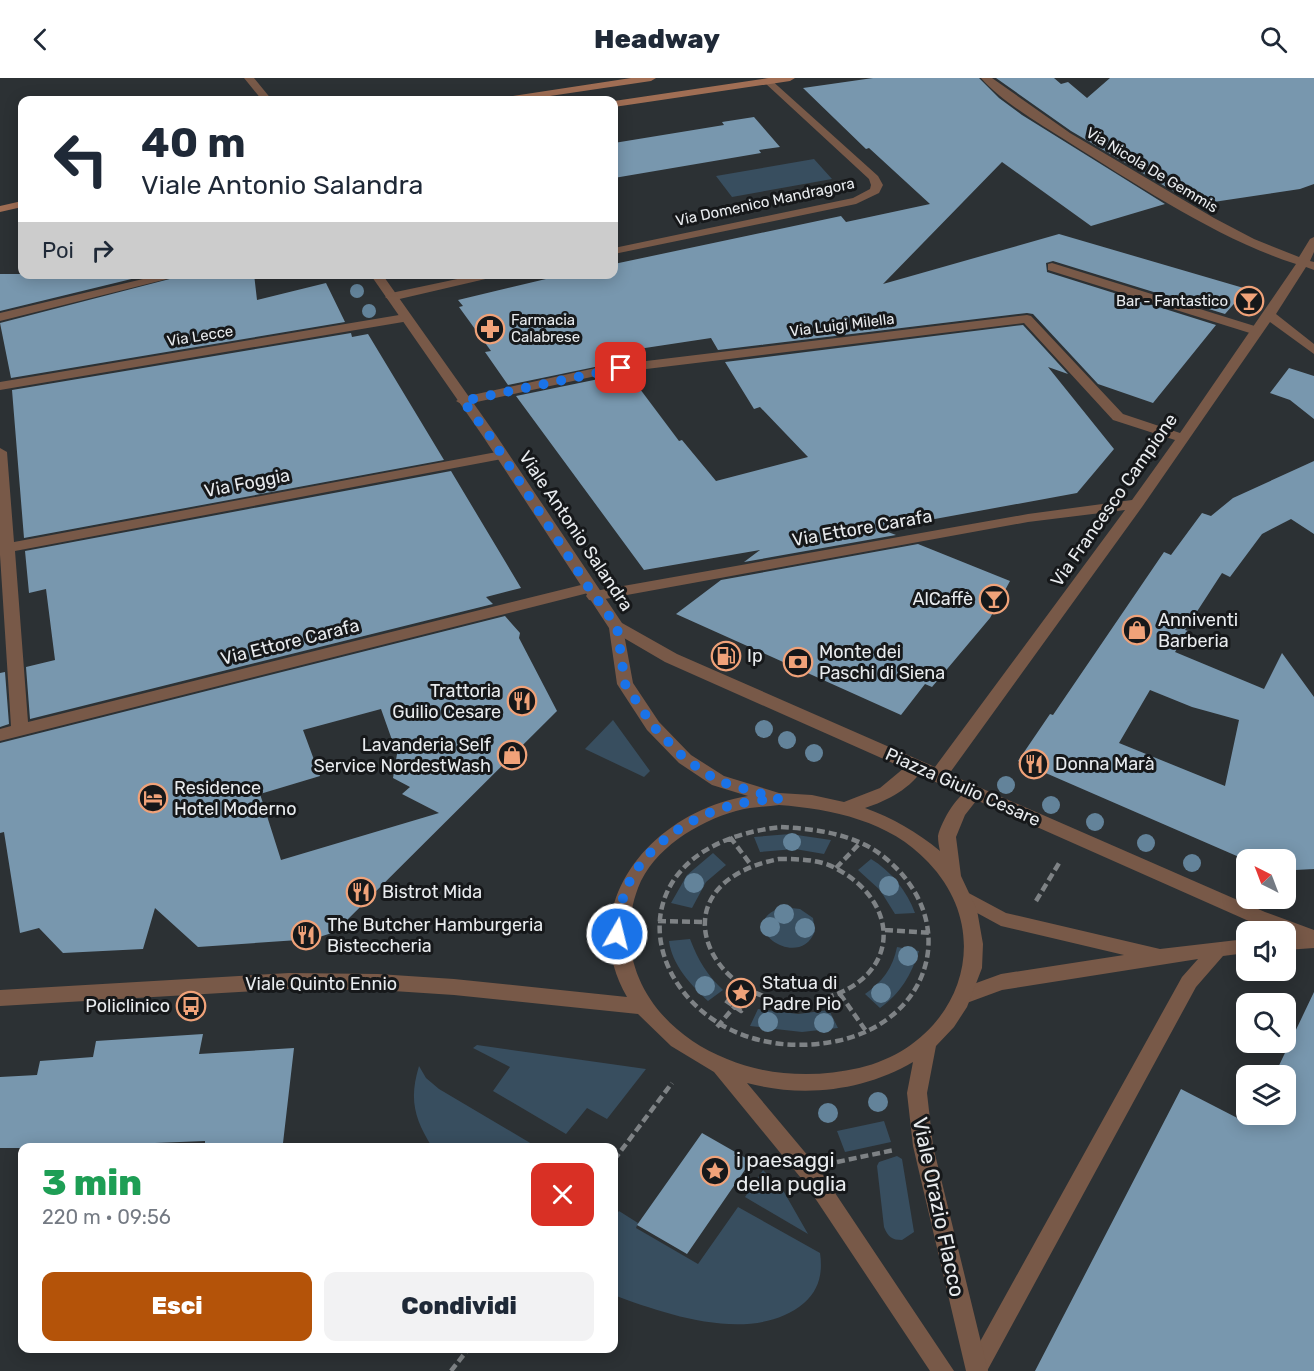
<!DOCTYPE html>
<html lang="it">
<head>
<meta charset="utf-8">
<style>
	body { margin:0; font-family:Rubik,sans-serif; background:#f2f2f3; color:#1f2937; height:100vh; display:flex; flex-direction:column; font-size:22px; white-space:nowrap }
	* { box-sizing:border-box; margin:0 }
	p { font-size:20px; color:#747a83 }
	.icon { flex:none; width:33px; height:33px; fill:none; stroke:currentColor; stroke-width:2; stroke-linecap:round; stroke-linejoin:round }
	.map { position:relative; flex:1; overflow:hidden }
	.panel { position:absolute; left:18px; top:1065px; width:600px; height:210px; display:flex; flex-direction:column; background:#fff; border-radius:12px; box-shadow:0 3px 15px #0003 }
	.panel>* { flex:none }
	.guide { position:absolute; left:18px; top:18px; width:600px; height:183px; border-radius:12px; box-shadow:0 3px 15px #0003; background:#fff; color:#1f2937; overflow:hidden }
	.needle { width:39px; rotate:318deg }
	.fabs { position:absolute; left:1236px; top:771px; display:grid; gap:12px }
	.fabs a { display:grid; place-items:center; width:60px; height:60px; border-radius:12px; background:#fff; box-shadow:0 3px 15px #0003; font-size:30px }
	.pin { position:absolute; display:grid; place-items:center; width:51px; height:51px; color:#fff; margin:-26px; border-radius:12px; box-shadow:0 3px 9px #0006 }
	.me { position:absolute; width:66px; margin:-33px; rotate:8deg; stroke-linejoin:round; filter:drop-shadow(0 0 4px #0008) }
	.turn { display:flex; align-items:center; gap:21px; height:126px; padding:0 24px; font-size:27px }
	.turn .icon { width:78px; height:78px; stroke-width:2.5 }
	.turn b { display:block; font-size:42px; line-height:51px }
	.then { display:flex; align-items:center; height:57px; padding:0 24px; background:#0003; gap:12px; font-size:22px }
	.round { display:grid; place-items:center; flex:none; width:63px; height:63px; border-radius:12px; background:#f2f2f3 }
	.headline { display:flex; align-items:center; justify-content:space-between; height:102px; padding:0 24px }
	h1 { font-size:36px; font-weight:800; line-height:45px; color:#1e9e55 }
	.action { display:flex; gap:12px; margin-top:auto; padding:12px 24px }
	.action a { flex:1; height:69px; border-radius:12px; background:#b45309; color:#fff; font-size:24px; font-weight:800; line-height:69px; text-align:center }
	.action a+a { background:#f2f2f3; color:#1f2937 }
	header { display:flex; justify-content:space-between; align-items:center; height:78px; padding:0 24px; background:#fff; font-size:27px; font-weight:800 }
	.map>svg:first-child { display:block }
</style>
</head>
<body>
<header><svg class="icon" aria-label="back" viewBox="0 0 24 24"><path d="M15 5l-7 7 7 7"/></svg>Headway<svg class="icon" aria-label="search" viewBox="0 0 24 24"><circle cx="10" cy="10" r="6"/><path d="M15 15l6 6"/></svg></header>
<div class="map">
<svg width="1314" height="1293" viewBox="0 0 1314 1293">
	<rect width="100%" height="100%" fill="#2c3134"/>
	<!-- green -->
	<path fill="#384e5f" d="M814,81L832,101L732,119L716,98Z
		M613,642L650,693L644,699L585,671Z
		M790,756L831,762L824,776L795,771L760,774L754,759Z
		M713,775L726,787L706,804L692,830L671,825L687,797Z
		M871,781C891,793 907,813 915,835L895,836L880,812L858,792Z
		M783,829L800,831L813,840L815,853C799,896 730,845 783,829Z
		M690,861C698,882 707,897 723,912L708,923C691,907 672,887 669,863Z
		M897,869L919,873C911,897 901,915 880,930L865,916C882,904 893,890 897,869Z
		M758,931L798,936L829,932L838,950L802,954L750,948Z
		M477,967L646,991L607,1041L587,1030L566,1056L493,1013L510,989L473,970Z
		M419,988L426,1000L439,1011L537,1069H432C414,1040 409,1021 419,988Z
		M884,1043L891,1064L845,1074L837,1053Z
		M897,1078L902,1081L914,1154L902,1162C892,1162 888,1159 884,1149L877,1088L879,1084Z
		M763,1092L784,1114L808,1156L745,1119Z
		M738,1129L820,1175C823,1195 819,1212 804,1225C754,1267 667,1237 614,1217V1140L619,1133L638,1145L636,1150L698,1186Z"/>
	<!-- building -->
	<path fill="#7897ae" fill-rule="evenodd" d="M873,0H979L999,20L1022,37L1165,126L1091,148L1002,84L883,206L1059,156L1247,211L1225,236L1053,183L1046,185L1047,194L1216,247L1153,325L1098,306L1033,236L1027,235L718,272L711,260L612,275L619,284L508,307L485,274L491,273L459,229L463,228L458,222L567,196H614V186L841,138L846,144L930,126L869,70L866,71L803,10Z
		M996,0H1054L1061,6L1068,4L1087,20L1110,0H1314V106L1300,111L1200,126L1189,119L1185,120L1071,53Z
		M754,39L780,69L759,72L761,75L614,100V65L724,47L722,44Z
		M0,196H152L0,233Z
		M189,196H254L257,222L326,205L345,244L11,300L0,245Z
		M1023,247L1068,296L1048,289L1114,371L1077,415L880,451L896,457L744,484L760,472L644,492L516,318L628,295L679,363L682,362L716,403L808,379L760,329L754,331L725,284Z
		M351,255L352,259L368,256L444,382L24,460L12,312Z
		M1289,290L1314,298V341L1290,322L1270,315Z
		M1314,383V456L1291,441L1262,456L1230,499L1222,495L1185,552L1188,553L1175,574L1264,611L1282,575L1314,619V791L1295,792L1286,788V782H1266L1246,775V782L1018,683L1050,636L1053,637L1164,474L1171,477L1202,435L1211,438L1233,420ZM1150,612L1192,629L1239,642L1225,708L1119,665Z
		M451,393L521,510L486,519L493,526L30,641L26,589L55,582L46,511L29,515L25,473Z
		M918,466L1010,503L990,540L932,609L925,606L901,637L676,536L721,502Z
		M505,538L520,555L519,560L557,633L335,854L313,861L198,869L155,830L143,871L63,875L39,850L20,855L4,754L0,755V665ZM381,631L397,676L393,700L410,709L402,716L439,735L281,782L260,716L320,698L303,652Z
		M5,594L9,646L0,649V595Z
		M1314,914V1293H1035L1181,1011L1251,1047L1256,1036H1286V998H1274Z
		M203,956L199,976L294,970L283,1065L208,1070H205V1063L130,1066L128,1070H0V999L37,997L40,983L93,979L96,963Z
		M702,1055L751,1083L687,1176L637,1147Z"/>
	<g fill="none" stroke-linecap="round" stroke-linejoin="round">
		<!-- path -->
		<path stroke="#7e8285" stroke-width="4.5" stroke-dasharray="8 4" stroke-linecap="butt" d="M781,749C816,751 856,756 884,779C962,842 932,943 837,963C658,999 574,772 781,749Z
			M730,759L751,787
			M779,781C798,781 820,781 837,791C902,826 900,899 825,920C722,949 639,809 779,781Z
			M836,790L860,765
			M1036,823L1061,782
			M658,843L703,844
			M885,852L931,855
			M741,905L725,922L741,933L756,914
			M840,916L866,953
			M717,949L735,928
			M614,1082L672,1005
			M837,1084L894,1072
			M451,1293L469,1270"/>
		<!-- service -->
		<path fill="#785948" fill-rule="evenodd" d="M1052,185L1261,250L1263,253L1257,257L1253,256L1048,192V186Z"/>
		<!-- minor -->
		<path fill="#785948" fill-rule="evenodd" d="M769,0L878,98L883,107L879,115L856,126L614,176V170L853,120L870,111L871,107L869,101L765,5V1Z
			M981,0H992L1070,55L1214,140L1254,161L1299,179L1310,161L1314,159V174L1310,183L1314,184V192L1306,189L1276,236L1314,266V276L1270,244L1142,429L949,696L1265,834L1314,852V870L1286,872V854H1276L1251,844L665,584L612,553L609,549L612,545H622L677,576L935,689L1125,432L1028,444L594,523L589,522L586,518L588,515L0,663V651L11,648L0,477V370L7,374L14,464L502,373L509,377L502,381L15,473L28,644L589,505L594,507L597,510L595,513L1028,436L1132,422L1175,362L1113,342L1024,245L605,296L463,327L456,323L463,319L605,288L1027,237L1031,238L1123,336L1180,355L1296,186C1220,162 1137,107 1070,65C1042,47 1003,25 981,0Z
			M164,196H187L0,243V235Z
			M481,196H507L391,223L385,219L391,215Z
			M405,236L411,240L409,243L0,312V304Z
			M963,812L1006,835L1160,871L1246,861V875L1223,878L1196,909L987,1293H967L966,1289L1182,899L1198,881L1002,912L964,926L957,924L954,918L957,912L1001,896L1124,877L1001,848L957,824L954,819L957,814Z"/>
		<!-- tertiary -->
		<path fill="#785948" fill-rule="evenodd" d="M244,0H254L272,22H262Z
			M370,196H382L496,357L622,545L633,605L659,644L691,677L724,698L779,715L812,717L844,724L880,710L910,685H922L924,689C912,710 887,723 865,730C893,740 917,754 940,773C939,769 938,763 938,758C941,743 963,704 980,710L983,714L965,737L956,759L961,798L977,832L983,866L982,890L967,929L954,949L936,968L927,1015L933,1068L988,1293H966L913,1068L907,1015L913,984C864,1013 803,1020 747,1005L819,1091L954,1293H930L805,1105L714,994L671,968L638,936L454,917L378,912L289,911L0,928V912L289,895L378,896L454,901L627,919C573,825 654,733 748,718L712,707L679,685L647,652L617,606L609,550L482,357ZM779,727C832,731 890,743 928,784C1000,859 957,967 859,990C816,1000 767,998 727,981C656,953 610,885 638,810C653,771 697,744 736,733C750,729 765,729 779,727Z"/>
		<!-- secondary -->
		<path fill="#a06e54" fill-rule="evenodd" d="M631,0H656L651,3L523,22H501L506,19Z
			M769,0H795L790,3L614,29V23Z
			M22,123V129L0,134V128Z"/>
	</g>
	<!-- trees -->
	<g fill="#63839a">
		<circle cx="357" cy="213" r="7"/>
		<circle cx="369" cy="233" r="7"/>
		<circle cx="764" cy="651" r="9"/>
		<circle cx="787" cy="662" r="9"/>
		<circle cx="814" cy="675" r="9"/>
		<circle cx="1006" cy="707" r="9"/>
		<circle cx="1051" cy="727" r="9"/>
		<circle cx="1095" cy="744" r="9"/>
		<circle cx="792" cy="764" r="9"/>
		<circle cx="1146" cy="765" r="9"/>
		<circle cx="1192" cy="785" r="9"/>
		<circle cx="694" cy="805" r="10"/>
		<circle cx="889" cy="808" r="10"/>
		<circle cx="784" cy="836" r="10"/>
		<circle cx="770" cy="849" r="10"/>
		<circle cx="805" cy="850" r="10"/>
		<circle cx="908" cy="878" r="10"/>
		<circle cx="705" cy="908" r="10"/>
		<circle cx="881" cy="915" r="10"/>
		<circle cx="768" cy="944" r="10"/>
		<circle cx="824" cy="945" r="10"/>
		<circle cx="878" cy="1024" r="10"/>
		<circle cx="828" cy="1035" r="10"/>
	</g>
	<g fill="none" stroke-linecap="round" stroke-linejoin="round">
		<!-- route -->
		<path stroke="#1a73e8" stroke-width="10" stroke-dasharray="0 18" d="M617,856C619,845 620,834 622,824C634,774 690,736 738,726C751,723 765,722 779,721L718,703L685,681L653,648L625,606L617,549L589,510L489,357L463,323L621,290"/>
	</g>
	<!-- icons -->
	<defs>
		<g id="bar-ring" transform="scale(1.5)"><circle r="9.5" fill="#16181a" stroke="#f0a279" stroke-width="1.5"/><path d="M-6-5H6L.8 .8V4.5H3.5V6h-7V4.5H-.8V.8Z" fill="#f0a279"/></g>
		<g id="pharmacy-ring" transform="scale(1.5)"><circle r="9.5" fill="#16181a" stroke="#f0a279" stroke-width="1.5"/><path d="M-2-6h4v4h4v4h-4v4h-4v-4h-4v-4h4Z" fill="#f0a279"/></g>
		<g id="shop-ring" transform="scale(1.5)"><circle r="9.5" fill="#16181a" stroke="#f0a279" stroke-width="1.5"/><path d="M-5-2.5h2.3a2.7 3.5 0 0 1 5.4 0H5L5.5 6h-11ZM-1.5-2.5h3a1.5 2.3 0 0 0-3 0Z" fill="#f0a279"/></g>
		<g id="fuel-ring" transform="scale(1.5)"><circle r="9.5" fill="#16181a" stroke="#f0a279" stroke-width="1.5"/><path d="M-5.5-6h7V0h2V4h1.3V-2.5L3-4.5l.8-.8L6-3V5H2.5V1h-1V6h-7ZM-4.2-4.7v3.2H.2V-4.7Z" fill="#f0a279"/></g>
		<g id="bank-ring" transform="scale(1.5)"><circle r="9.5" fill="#16181a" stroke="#f0a279" stroke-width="1.5"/><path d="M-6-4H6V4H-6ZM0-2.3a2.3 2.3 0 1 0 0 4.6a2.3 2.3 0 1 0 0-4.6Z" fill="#f0a279"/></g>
		<g id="restaurant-ring" transform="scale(1.5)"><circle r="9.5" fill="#16181a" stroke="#f0a279" stroke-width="1.5"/><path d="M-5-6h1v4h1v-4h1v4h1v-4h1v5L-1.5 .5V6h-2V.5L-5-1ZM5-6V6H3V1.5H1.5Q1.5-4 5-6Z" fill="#f0a279"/></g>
		<g id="hotel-ring" transform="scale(1.5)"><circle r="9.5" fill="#16181a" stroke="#f0a279" stroke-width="1.5"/><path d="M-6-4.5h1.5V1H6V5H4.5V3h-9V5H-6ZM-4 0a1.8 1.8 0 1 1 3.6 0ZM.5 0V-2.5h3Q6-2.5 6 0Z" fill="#f0a279"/></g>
		<g id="sight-ring" transform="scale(1.5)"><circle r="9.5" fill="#16181a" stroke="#f0a279" stroke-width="1.5"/><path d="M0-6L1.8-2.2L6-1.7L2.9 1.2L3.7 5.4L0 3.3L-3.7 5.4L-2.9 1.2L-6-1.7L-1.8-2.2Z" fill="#f0a279"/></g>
		<g id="bus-ring" transform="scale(1.5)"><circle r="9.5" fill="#16181a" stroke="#f0a279" stroke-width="1.5"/><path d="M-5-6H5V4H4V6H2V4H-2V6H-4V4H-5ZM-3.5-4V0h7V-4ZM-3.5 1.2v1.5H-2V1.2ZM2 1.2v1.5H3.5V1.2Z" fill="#f0a279"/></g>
	</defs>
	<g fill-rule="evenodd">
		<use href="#bar-ring" x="1249" y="223"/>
		<use href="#pharmacy-ring" x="490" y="251"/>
		<use href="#bar-ring" x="994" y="521"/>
		<use href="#shop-ring" x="1137" y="552"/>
		<use href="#fuel-ring" x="726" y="578"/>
		<use href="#bank-ring" x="798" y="584"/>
		<use href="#restaurant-ring" x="522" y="623"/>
		<use href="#shop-ring" x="512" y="677"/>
		<use href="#restaurant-ring" x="1034" y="686"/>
		<use href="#hotel-ring" x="153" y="720"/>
		<use href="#restaurant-ring" x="361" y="814"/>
		<use href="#restaurant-ring" x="306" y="857"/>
		<use href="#sight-ring" x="741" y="915"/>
		<use href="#bus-ring" x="191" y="928"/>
		<use href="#sight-ring" x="715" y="1093"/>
	</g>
	<g text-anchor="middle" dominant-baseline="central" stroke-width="6" stroke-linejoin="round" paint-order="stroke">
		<!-- far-street labels -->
		<g font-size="15" fill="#e8ebee" stroke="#16181a">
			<text transform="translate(1152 92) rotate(31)">Via Nicola De Gemmis</text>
			<text transform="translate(765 124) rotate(-12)">Via Domenico Mandragora</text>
			<text transform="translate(842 247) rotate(-7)">Via Luigi Milella</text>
			<text transform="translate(200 258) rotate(-9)">Via Lecce</text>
		</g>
		<!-- far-poi labels -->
		<g font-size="15" fill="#e8ebee" stroke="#16181a" text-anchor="end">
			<text x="1228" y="223">Bar - Fantastico</text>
			<text x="511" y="242" text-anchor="start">Farmacia<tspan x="511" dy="17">Calabrese</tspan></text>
		</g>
		<!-- street labels -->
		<g font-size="18" fill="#e8ebee" stroke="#16181a">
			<text transform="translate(247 405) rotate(-11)">Via Foggia</text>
			<text transform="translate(1114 422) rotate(-55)">Via Francesco Campione</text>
			<text transform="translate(862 450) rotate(-10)">Via Ettore Carafa</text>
			<text transform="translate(576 453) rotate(56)">Viale Antonio Salandra</text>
			<text transform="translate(290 564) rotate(-14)">Via Ettore Carafa</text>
			<text transform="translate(963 709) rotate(24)">Piazza Giulio Cesare</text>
			<text x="321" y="906">Viale Quinto Ennio</text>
		</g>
		<!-- poi labels -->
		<g font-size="18" fill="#e8ebee" stroke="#16181a" text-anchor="start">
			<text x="973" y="521" text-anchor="end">AlCaffè</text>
			<text x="1158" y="542">Anniventi<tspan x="1158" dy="21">Barberia</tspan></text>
			<text x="819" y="574">Monte dei<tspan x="819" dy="21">Paschi di Siena</tspan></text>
			<text x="747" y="578">Ip</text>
			<text x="501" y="613" text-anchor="end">Trattoria<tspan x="501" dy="21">Guilio Cesare</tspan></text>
			<text x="491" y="667" text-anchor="end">Lavanderia Self<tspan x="491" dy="21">Service NordestWash</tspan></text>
			<text x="1055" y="686">Donna Marà</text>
			<text x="174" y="710">Residence<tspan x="174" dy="21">Hotel Moderno</tspan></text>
			<text x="382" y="814">Bistrot Mida</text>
			<text x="327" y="847">The Butcher Hamburgeria<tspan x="327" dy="21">Bisteccheria</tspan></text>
			<text x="762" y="905">Statua di<tspan x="762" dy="21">Padre Pio</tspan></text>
			<text x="170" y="928" text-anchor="end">Policlinico</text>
		</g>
		<!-- near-poi labels -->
		<g font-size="21" fill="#e8ebee" stroke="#16181a" text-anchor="start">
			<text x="736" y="1081">i paesaggi<tspan x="736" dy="24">della puglia</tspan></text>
		</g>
		<!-- near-street labels -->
		<g font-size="21" fill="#e8ebee" stroke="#16181a">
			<text transform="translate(939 1129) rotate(78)">Viale Orazio Flacco</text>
		</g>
	</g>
</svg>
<div class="fabs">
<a><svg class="needle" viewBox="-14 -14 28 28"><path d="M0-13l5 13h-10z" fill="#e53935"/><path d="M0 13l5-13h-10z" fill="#747a83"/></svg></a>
<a><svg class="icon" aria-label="sound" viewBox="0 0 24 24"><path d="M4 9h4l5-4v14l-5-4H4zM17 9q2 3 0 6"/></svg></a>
<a><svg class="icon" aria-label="search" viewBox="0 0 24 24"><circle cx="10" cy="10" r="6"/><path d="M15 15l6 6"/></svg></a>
<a><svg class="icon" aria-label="layers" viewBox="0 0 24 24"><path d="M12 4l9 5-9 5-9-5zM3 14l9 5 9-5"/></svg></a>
</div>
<div class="pin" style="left:621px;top:290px;background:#d93025"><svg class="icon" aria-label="arrive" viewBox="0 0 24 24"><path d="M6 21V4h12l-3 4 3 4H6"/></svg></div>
<svg class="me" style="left:617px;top:856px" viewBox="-20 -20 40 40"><circle r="17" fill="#1a73e8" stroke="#fff" stroke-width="3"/><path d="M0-11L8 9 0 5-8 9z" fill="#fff"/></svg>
<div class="guide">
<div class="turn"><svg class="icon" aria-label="left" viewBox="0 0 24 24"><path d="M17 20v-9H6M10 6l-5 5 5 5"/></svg><div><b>40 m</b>Viale Antonio Salandra</div></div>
<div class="then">Poi<svg class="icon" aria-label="right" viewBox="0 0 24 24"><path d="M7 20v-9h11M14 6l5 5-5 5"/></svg></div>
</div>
<section class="panel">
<div class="headline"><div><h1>3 min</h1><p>220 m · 09:56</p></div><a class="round" style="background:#d93025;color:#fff"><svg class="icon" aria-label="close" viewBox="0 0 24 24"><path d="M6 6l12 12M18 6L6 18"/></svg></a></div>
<div class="action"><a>Esci</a><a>Condividi</a></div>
</section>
</div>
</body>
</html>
